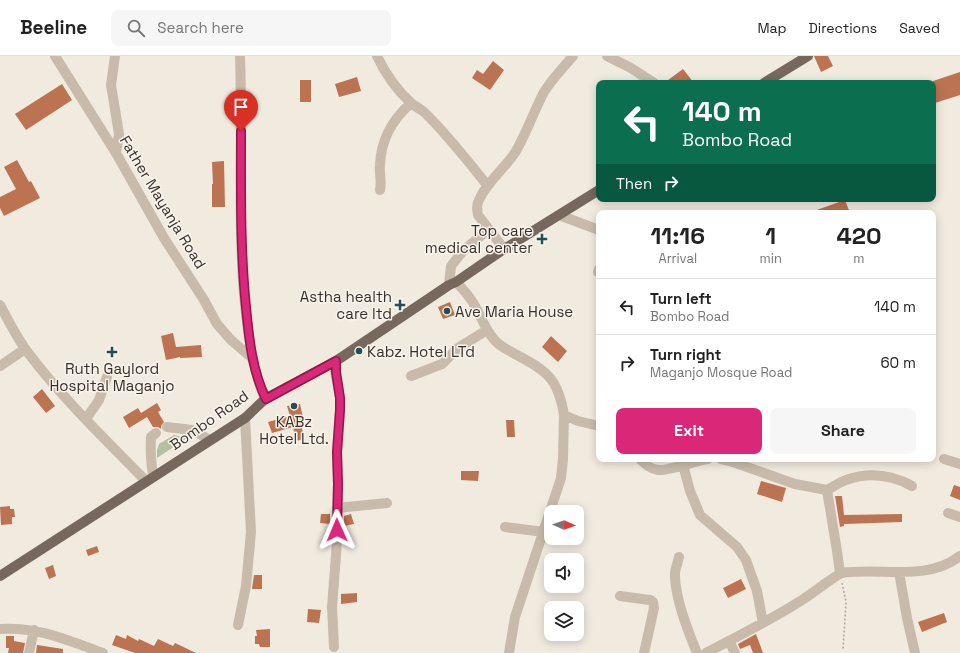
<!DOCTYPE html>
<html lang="en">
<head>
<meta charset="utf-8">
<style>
	body { margin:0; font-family:"Space Grotesk",sans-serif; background:#f6f6f6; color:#222; height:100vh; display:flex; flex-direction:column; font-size:15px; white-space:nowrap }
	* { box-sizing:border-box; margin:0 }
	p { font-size:13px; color:#767676 }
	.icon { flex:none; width:22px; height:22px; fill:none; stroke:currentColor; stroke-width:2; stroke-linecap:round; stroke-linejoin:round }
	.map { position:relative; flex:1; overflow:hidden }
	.details { position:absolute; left:596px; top:154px; width:340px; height:252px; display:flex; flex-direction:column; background:#fff; border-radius:8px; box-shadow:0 2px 10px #0003 }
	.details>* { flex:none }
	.top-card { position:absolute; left:596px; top:24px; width:340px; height:122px; border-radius:8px; box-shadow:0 2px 10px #0003; background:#0b6e4f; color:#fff; overflow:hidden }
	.needle { width:26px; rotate:92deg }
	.buttons { position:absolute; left:544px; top:449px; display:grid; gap:8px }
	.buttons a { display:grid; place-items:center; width:40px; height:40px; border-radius:8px; background:#fff; box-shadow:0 2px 10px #0003; font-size:20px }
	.pin { position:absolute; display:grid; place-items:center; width:34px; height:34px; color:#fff; margin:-41px -17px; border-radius:50% 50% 50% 0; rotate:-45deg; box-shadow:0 0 4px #0007 }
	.pin .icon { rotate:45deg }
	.me { position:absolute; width:44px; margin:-22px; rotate:359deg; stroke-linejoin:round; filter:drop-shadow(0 0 3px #0008) }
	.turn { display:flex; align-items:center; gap:14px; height:84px; padding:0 20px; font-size:18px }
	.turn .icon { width:52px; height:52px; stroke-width:2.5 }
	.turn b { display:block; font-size:28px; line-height:34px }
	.then { display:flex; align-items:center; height:38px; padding:0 20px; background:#0003; gap:8px; font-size:15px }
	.eta { display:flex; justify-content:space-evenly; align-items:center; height:68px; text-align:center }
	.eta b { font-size:24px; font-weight:700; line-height:28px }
	.action { display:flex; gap:8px; margin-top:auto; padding:8px 20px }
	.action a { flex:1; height:46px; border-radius:8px; background:#db2777; color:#fff; font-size:16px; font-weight:700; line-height:46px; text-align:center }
	.action a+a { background:#f6f6f6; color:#222 }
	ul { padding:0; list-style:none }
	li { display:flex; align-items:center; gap:12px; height:56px; padding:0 20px; border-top:1px solid #e0e0e0 }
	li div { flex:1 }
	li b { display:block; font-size:15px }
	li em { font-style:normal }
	header { display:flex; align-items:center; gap:24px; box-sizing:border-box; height:56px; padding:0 20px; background:#fff; border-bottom:1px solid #e0e0e0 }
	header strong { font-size:19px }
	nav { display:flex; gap:22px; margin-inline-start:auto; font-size:14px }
	.search { width:280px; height:36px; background:#f6f6f6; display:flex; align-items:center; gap:10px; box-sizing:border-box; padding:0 14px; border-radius:8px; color:#767676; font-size:15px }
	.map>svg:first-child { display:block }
</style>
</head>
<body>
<header>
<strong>Beeline</strong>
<div class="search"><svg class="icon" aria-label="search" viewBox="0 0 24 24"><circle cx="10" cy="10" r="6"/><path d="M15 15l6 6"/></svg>Search here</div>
<nav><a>Map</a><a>Directions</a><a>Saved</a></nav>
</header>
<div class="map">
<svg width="960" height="597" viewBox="0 0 960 597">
	<rect width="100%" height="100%" fill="#f1eadf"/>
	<!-- green -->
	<path fill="#b3bfa0" d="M174,379L187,382L157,402V394L159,388Z"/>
	<!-- building -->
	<path fill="#bc7352" d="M814,0H828L833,10L821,16Z
		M493,5L504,14L490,34L472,22L477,14L483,18Z
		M683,13L694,27H664Z
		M960,16V39L935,47L933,41V25Z
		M357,21L361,35L339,41L335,28Z
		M300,24H311V46H300Z
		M62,28L72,44L26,74L15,58Z
		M17,104L29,126L31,125L40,142L4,160L0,152V141L16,133L4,111Z
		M224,105L225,151H212V128H213L212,106Z
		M845,144L850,157H811V156Z
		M450,246L455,259L443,263L438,251Z
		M173,277L176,291L201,289L202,301L180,302V301L166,304L161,280Z
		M551,280L567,295L558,306L542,291Z
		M42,333L55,350L46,357L33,341Z
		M157,347L161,354L158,356L164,366L161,370V373L158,371H153L147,361L129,372L123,361L138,352L141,357Z
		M300,348L304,366L301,367L304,383L296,385L293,371L272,377L268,366L290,360L287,350Z
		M506,364H514L515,381H507Z
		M461,415H479L478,425L461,424Z
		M761,425L786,432L782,446L757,438Z
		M954,429L960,431V444L950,440Z
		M835,440H842L844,459L902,458V466L844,468V470L840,471Z
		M10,450V453H14L15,461H12V468L1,469L0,451Z
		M321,458H330V468L320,467Z
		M351,458L354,468L344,470V460Z
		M97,490L99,496L88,500L86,494Z
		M53,509L56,520L49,523L45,512Z
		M254,519H262V533H252Z
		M741,523L746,533L728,542L723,532Z
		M357,537V546L341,548V538Z
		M308,553L321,554L319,567L307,566Z
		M944,557L947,566L922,576L918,566Z
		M270,573V591H260L259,588H255V580H257L256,574Z
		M756,578L763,597H753L750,589L740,593L738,588Z
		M116,579L126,583L127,579L138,585L139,583L154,590L158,583L173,590L175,587L196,597H135L112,589Z
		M6,580H14V585L25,587L23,597H8L9,592H6Z
		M37,589L63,593V597H36Z"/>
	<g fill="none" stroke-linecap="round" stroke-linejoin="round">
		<!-- path -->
		<path stroke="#b4a596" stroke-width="1.5" stroke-dasharray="2 2" stroke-linecap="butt" d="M842,527L846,546L843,594"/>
		<!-- minor -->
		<path stroke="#c8bbac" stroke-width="10" d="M55,0L116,97L164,182L204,244L217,268L231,284L252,302
			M115,0L111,29L119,78L116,97
			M240,0C243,83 237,166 245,249C249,282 252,312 265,343
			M377,0C385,17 397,34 411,47C415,50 420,53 424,56C447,78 467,104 487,129
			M607,0L631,12L654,27
			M380,134C382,125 379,117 380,109C381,83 392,64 411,47
			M559,159L599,174
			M504,193L478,159C477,154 476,149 479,144C487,125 505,113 516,95C527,76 534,55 544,36C552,23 563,12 573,0
			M598,216L599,213
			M456,226C463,233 470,241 475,250C481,260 485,273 493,282C498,290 507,293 515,298C547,315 558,322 564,359L578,365L599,370
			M449,229L451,210L463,195L489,173
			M0,249C8,264 16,280 26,294C61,341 105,383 146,425
			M0,310L25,293
			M411,320L442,308L458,292L487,274
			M86,363L99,344L107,321
			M167,371L192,374L210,384
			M640,403C645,408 650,413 658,414C670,415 694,405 708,403
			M721,403L730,405L795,428L827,434
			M944,403L960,408
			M683,409L690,435L700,459L737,491L746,504L757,535L763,567
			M153,420C151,406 150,395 151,381L156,377
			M337,452L387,447
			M948,457L960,461
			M505,471L544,476
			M679,501C678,506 676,511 675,516C674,540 688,575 697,597
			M899,516L907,562L915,597
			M840,517L837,495L827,434C833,431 840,426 846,424C869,416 892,419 912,430
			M620,540L650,544L653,546L654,552L644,597
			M238,569L246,530L251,476L245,362
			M0,573C37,570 69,585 103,597
			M729,585L735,597
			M334,591L332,551L337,486V452L338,428L337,396L340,354V342L335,315L336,305
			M29,597L34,574
			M509,597L515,561L561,422L563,403L564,359
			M706,597C738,580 771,564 802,544C809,540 837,518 842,517C880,511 927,526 960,500"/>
		<!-- major -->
		<path stroke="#77685d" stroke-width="10" d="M764,27L808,0
			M0,520L245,362L265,343L336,305L449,229L456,226L504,193L599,134"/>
	</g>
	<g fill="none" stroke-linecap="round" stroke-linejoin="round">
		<!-- route casing -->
		<g stroke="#8e194d" stroke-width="10">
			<path id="route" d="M241,75C241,134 240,193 246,251C249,283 252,314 266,343L336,305V316L340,342V354L337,396L338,428L337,474"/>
		</g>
		<!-- route -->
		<use href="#route" stroke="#db2777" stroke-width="7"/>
	</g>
	<!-- markers -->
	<g fill="#234e55" stroke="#f9f4eb" stroke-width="1.5">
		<path d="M540 177h4v4h4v4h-4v4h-4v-4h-4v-4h4z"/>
		<path d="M398 243h4v4h4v4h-4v4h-4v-4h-4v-4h4z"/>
		<circle cx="447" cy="255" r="4"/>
		<circle cx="359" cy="295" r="4"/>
		<path d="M110 290h4v4h4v4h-4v4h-4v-4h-4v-4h4z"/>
		<circle cx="294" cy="350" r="4"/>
	</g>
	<g text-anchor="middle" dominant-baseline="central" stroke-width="3" stroke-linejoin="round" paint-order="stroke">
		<!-- street labels -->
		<g font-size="15" fill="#372f2a" stroke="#f9f4eb">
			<text transform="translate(163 146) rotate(59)">Father Mayanja Road</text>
			<text transform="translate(209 364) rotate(-35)">Bombo Road</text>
		</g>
		<!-- poi labels -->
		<g font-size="15" fill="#372f2a" stroke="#f9f4eb" text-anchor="end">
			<text x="533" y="174">Top care<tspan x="533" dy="17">medical center</tspan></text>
			<text x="392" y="240">Astha health<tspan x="392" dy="17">care ltd</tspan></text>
			<text x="455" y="255" text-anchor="start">Ave Maria House</text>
			<text x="367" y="295" text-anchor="start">Kabz. Hotel LTd</text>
			<text x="112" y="312" text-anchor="middle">Ruth Gaylord<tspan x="112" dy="17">Hospital Maganjo</tspan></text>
			<text x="294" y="365" text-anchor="middle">KABz<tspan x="294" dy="17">Hotel Ltd.</tspan></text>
		</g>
	</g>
</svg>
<div class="buttons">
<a><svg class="needle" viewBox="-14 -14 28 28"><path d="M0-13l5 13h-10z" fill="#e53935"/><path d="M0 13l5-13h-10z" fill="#767676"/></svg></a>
<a><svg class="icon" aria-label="sound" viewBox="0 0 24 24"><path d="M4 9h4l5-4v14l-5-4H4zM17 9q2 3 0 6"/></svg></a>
<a><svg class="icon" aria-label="layers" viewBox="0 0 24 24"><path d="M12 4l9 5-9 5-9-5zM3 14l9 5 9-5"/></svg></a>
</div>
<div class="pin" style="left:241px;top:75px;background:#d93025"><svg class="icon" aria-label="arrive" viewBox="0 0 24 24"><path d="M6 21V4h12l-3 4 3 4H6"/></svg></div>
<svg class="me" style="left:337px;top:474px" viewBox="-20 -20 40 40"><path d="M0-17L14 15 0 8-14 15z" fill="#db2777" stroke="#fff" stroke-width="4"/></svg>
<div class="top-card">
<div class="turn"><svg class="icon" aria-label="left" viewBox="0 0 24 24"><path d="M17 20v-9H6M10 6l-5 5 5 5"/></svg><div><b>140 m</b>Bombo Road</div></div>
<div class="then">Then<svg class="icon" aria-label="right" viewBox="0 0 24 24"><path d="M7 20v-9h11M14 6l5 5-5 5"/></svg></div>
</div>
<section class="details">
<div class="eta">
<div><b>11:16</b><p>Arrival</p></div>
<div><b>1</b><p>min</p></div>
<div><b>420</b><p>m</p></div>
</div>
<ul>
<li><svg class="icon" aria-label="left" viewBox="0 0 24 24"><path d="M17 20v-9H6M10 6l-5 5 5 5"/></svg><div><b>Turn left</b><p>Bombo Road</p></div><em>140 m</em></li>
<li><svg class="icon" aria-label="right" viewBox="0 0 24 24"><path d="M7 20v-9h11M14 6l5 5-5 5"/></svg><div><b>Turn right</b><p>Maganjo Mosque Road</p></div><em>60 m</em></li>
</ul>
<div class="action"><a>Exit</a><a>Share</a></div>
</section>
</div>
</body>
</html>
